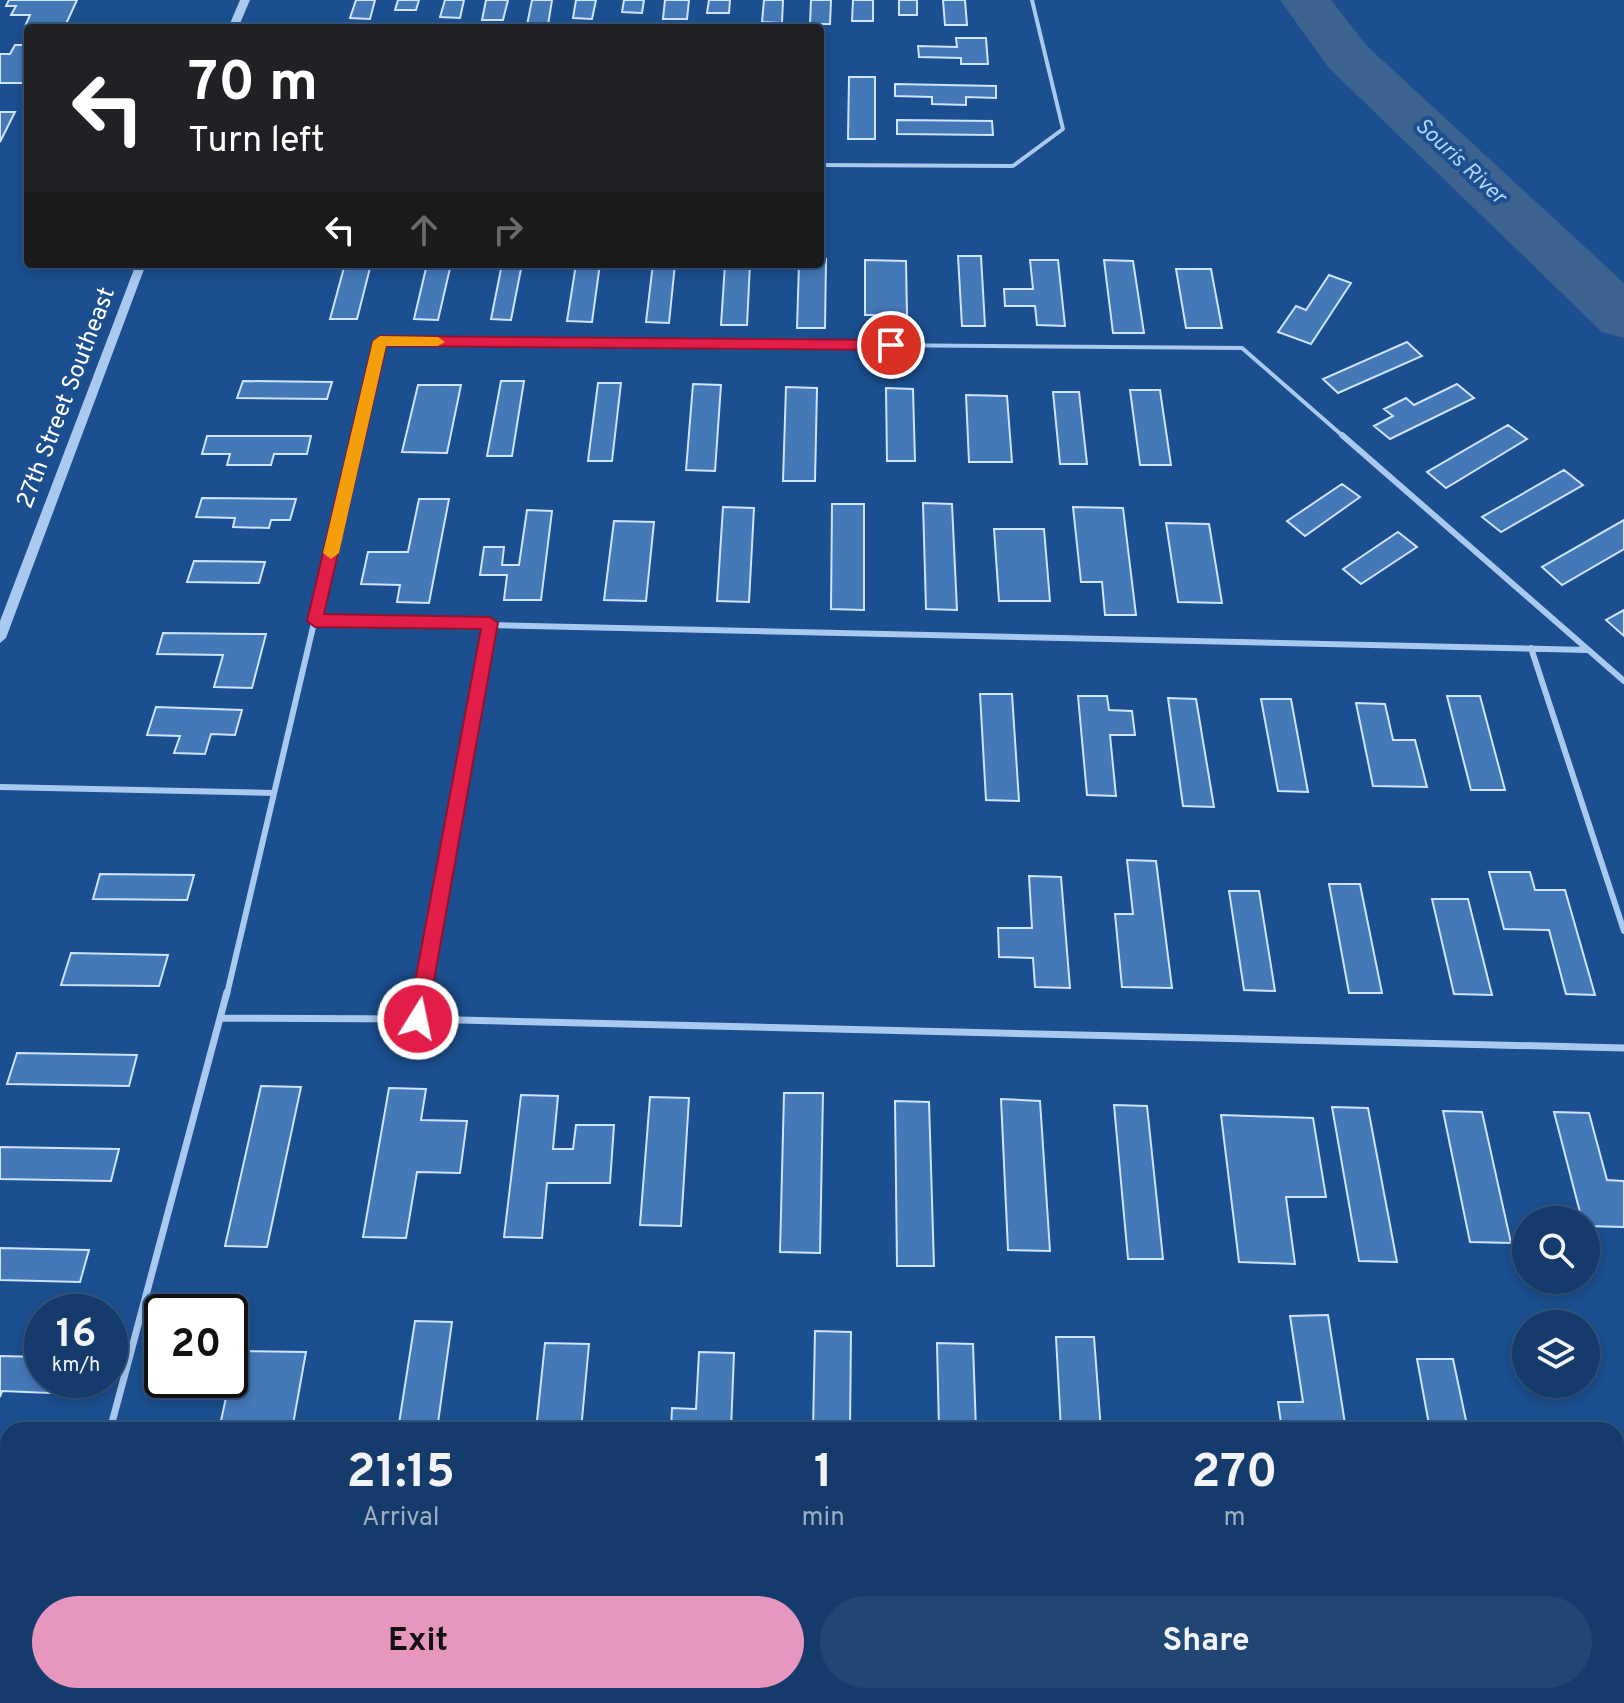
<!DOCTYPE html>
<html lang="en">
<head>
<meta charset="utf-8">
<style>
	body { margin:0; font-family:Overpass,sans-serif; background:#214673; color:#f1f3f6; height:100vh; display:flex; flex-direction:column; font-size:30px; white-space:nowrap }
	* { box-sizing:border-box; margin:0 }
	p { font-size:26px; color:#9dadc1 }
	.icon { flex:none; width:44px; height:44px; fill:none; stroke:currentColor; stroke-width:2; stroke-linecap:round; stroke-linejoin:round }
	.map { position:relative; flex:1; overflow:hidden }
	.drawer { position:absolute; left:0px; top:1422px; width:1624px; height:282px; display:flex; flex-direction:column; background:#143b6b; border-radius:24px 24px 0 0; box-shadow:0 4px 12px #0003,0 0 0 2px #33557e }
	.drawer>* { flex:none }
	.banner { position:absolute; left:24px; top:24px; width:800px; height:244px; border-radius:8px; box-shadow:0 4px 12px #0003,0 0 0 2px #33557e; background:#202124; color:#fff; overflow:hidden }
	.buttons { position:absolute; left:1512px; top:1206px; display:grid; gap:16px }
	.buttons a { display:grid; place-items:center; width:88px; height:88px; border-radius:50%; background:#143b6b; box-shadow:0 4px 12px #0003,0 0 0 2px #33557e; font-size:40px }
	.speed { position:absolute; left:24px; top:1294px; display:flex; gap:16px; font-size:40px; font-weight:700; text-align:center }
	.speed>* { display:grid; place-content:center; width:104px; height:104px; border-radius:50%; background:#143b6b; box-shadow:0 4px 12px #0003,0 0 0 2px #33557e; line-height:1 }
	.speed small { font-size:20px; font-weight:400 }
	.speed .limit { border:4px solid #111; border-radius:12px; background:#fff; color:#111 }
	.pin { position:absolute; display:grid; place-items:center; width:68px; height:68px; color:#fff; margin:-34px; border:4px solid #fff; border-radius:50%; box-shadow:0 2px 8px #0007 }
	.me { position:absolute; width:88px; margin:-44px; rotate:10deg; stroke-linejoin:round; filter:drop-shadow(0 0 6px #0008) }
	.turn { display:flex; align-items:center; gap:28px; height:168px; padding:0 32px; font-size:36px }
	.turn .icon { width:104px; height:104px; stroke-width:2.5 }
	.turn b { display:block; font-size:56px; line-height:68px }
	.lanes { display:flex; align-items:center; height:76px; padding:0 32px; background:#0003; justify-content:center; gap:40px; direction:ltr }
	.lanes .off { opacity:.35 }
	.eta { display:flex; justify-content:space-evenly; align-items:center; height:136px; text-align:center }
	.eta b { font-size:48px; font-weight:700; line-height:56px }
	.button { display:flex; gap:16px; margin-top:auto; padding:16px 32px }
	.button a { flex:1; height:92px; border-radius:48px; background:#e797bd; color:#111; font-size:32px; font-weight:700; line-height:92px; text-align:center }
	.button a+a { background:#214673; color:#f1f3f6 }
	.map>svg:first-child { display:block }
</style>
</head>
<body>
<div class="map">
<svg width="1624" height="1703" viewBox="0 0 1624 1703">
	<rect width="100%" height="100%" fill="#1b4f8f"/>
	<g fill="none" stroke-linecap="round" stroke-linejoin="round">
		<!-- river -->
		<path fill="#3c6290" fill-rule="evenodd" d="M1280,0H1331L1367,46L1624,283V338L1602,332L1329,68Z"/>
	</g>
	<!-- building -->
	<path fill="#4478b7" stroke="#cfe3fa" stroke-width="2" d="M9,0H77L66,24H26L30,15H11L16,6H6Z
		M356,0H375L370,19L350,18Z
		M398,0H419L416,10H395Z
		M445,0H464L460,18L440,17Z
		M486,0H508L503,20H482Z
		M532,0H552L548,25H527Z
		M576,0H596L592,19L573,18Z
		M624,0H644L642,13L622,12Z
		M665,0H689L687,19H663Z
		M709,0H730L729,13H707Z
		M764,0H783L782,23L762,22Z
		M811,0H831L830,24H810Z
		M853,0H873V21H852Z
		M899,0H917V15H899Z
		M943,0H965L967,25H945Z
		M956,38H986L988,64H961V58L919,57L918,46L957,47Z
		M15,45H28V83H0V54H10Z
		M849,77H875V139H848Z
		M895,84L996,86V98L966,97V105L932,104V97L895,96Z
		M0,112H15L0,142Z
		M897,120L992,121L993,135L897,134Z
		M958,256H981L985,326H962Z
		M820,259H826L825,328H797L799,264H820Z
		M865,260L906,261L907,315H865Z
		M1030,260H1058L1065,326L1037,325L1035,306H1005L1004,289H1033Z
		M1104,260L1133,261L1144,333H1113Z
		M345,264H371L357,319H330Z
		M427,264H451L438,320L414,319Z
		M502,264H522L511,320L491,319Z
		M576,264H600L592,322L567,321Z
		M653,264H675L669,323L646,322Z
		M725,264H750L747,325H721Z
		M1176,269H1211L1222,328H1186Z
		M1329,275L1351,283L1311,344L1278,332L1296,306L1306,310Z
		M1407,342L1422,356L1338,393L1323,379Z
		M243,381L332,382L327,399L237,398Z
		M501,381H524L512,456H487Z
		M598,383H621L612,461H588Z
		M693,384L721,385L715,471L686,470Z
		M1457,384L1474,398L1390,439L1374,426L1393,416L1384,409L1406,398L1414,405Z
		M418,385H461L447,453L402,452Z
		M786,387L817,388L815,481H783Z
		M886,388L913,389L915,461H887Z
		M1130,390H1160L1171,465H1140Z
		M1053,392H1079L1087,464H1060Z
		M966,395L1007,396L1012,462H969Z
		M1508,425L1527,439L1446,488L1427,472Z
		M207,436H311L307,454H274L271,465H227L230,454H202Z
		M1564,470L1583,485L1501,532L1482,517Z
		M1342,484L1360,497L1305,536L1287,521Z
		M202,498L296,499L290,520H271L269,528L233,527L235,518L196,517Z
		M419,499H449L429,603L397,602L400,585L361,584L368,552H408Z
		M923,503L952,504L957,610L926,609Z
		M832,504H864V610L831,609Z
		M723,507L754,508L749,602L717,601Z
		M1073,507L1123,508L1136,615H1105L1102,582H1081Z
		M527,510L552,511L541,600H504L507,575H480L484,547H504L502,565H519Z
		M1624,520V549L1562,585L1542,567Z
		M614,521L654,522L646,601L604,600Z
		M1166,523L1209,524L1222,603L1178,602Z
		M994,529H1044L1050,601H999Z
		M1398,532L1417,547L1361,584L1343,569Z
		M194,561L265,562L259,583L187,582Z
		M1624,610V636L1606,620Z
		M163,633L266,634L252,688L214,687L223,655L157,654Z
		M980,694H1012L1019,801L986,800Z
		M1078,696H1107L1109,710L1132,711L1135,735H1110L1116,796L1087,795Z
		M1447,696H1480L1505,790H1471Z
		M1168,698L1196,699L1214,807L1183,806Z
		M1261,699H1291L1308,792L1278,791Z
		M1356,703L1385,704L1393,740H1415L1427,787L1373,786Z
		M156,707L242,710L235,735L211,734L205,754L174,753L180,736L147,735Z
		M1127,860L1156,861L1172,988L1122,987L1115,914H1133Z
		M1489,872H1530L1535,890H1565L1595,995L1566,994L1549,930L1504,929Z
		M100,874L194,875L187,900L93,899Z
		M1029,876L1061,877L1070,988L1035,987L1033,958L999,957L998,928H1032Z
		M1329,884H1360L1382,993H1349Z
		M1229,891H1259L1275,991L1244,990Z
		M1432,899H1468L1492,995L1454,994Z
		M71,953L168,955L159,986L61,985Z
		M17,1053L137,1055L129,1086L7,1084Z
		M261,1086L301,1087L267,1247L225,1246Z
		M389,1088L426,1089L421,1120L467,1121L460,1173L417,1172L406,1238L363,1237Z
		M784,1093H823L820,1253L780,1252Z
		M521,1095L558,1096L553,1149H573L576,1125H614L610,1183H547L542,1238L504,1237Z
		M650,1097L689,1098L681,1226L640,1225Z
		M1001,1099L1040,1101L1050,1251L1008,1250Z
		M895,1101L929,1102L934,1266H897Z
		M1114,1105L1147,1106L1163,1259H1128Z
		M1332,1107L1368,1108L1397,1262L1359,1261Z
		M1443,1111L1482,1112L1511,1243L1470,1242Z
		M1554,1112L1589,1113L1607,1180L1624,1181V1227L1586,1226V1220H1582Z
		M1221,1115L1313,1118L1326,1197H1286L1295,1264L1239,1262Z
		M0,1147L119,1149L111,1181L0,1179Z
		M0,1248L89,1250L80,1282L0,1280Z
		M1328,1315L1346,1430H1282L1278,1402H1303L1290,1316Z
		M415,1321L452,1322L437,1430H398Z
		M815,1331L851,1332L850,1430H813Z
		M1056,1337H1094L1101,1430H1061Z
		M545,1343L589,1344L581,1430H536Z
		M937,1343L973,1344L976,1430H939Z
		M236,1351L306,1352L292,1430H219Z
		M699,1352L734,1353L731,1430H671L672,1408L696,1409Z
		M0,1356L42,1357V1380H54L50,1393L2,1391L0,1397Z
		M1417,1359H1453L1468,1430H1430Z
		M1490,1422L1554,1423L1556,1430H1492Z
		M0,1491H8V1531H0Z
		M127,1696H167L166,1703H126Z
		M283,1696H332L331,1703H282Z
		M447,1696H486L485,1703H446Z
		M609,1696H651L650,1703H608Z
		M770,1696H809L808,1703H770Z
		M911,1696H952V1703H911Z
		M1036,1696H1078L1079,1703H1036Z
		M1442,1698L1490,1699V1703H1443Z"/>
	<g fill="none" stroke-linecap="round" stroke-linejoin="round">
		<!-- service-far2 -->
		<path stroke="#a9c9ee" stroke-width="4" d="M820,165L1013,166L1063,129L1032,0
			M357,437L380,341L1242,348L1344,437"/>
		<!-- service-far1 -->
		<path stroke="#a9c9ee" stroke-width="6" d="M1342,435L1624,681
			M315,621L1588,650
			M1531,648L1624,931
			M0,787L274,793
			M227,994L358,435
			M423,994L490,623"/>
		<!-- service -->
		<path stroke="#a9c9ee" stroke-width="7" d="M221,1018L418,1019L1624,1048
			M418,1019L423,992
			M110,1430L227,992
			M1616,1605H1624
			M38,1703L40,1696"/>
		<!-- tertiary -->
		<path fill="#a9c9ee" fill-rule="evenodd" d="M240,0H250L238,28H228Z
			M136,264H146L6,638L0,643V621Z"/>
	</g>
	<!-- route -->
	<path fill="#e11d48" stroke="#92132f" stroke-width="2" d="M380,336L891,340L898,345L891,350L386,346L324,614L490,617L498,623L427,1019L424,1026L418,1028L411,1026L408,1019L481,629L315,627L307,621L373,341Z"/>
	<!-- slow -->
	<path fill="#f59e0b" d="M380,336L438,337L445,342L438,346H386L339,553L331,559L323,553L373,341Z"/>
	<g text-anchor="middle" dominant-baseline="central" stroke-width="8" stroke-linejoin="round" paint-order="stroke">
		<!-- far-water labels -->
		<g font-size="22" font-style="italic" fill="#b5d3f5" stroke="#1b4f8f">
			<text transform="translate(1460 162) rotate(43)">Souris River</text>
		</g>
		<!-- street labels -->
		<g font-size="24" fill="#fff" stroke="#1b4f8f">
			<text transform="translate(67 398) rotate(-69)">27th Street Southeast</text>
		</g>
	</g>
</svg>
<div class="buttons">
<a><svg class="icon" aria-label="search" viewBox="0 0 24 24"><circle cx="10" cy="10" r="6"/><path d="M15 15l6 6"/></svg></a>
<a><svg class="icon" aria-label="layers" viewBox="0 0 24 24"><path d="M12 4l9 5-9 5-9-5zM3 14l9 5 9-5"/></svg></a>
</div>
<div class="speed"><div>16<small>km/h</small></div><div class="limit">20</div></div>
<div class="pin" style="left:891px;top:345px;background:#d93025"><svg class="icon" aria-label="arrive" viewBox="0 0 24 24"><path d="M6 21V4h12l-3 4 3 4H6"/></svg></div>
<svg class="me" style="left:418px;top:1019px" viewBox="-20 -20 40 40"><circle r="17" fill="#e11d48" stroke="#fff" stroke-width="3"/><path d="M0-11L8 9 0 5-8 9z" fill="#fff"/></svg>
<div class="banner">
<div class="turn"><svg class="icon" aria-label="left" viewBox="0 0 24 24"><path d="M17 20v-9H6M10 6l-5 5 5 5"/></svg><div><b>70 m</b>Turn left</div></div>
<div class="lanes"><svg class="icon" aria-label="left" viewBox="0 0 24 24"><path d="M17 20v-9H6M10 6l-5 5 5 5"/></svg><svg class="icon off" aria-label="ahead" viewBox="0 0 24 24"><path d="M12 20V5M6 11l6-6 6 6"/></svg><svg class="icon off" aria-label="right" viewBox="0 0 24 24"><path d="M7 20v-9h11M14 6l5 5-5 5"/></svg></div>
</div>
<section class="drawer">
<div class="eta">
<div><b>21:15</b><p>Arrival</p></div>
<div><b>1</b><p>min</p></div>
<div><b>270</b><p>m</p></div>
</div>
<div class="button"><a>Exit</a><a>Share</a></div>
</section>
</div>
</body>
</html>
